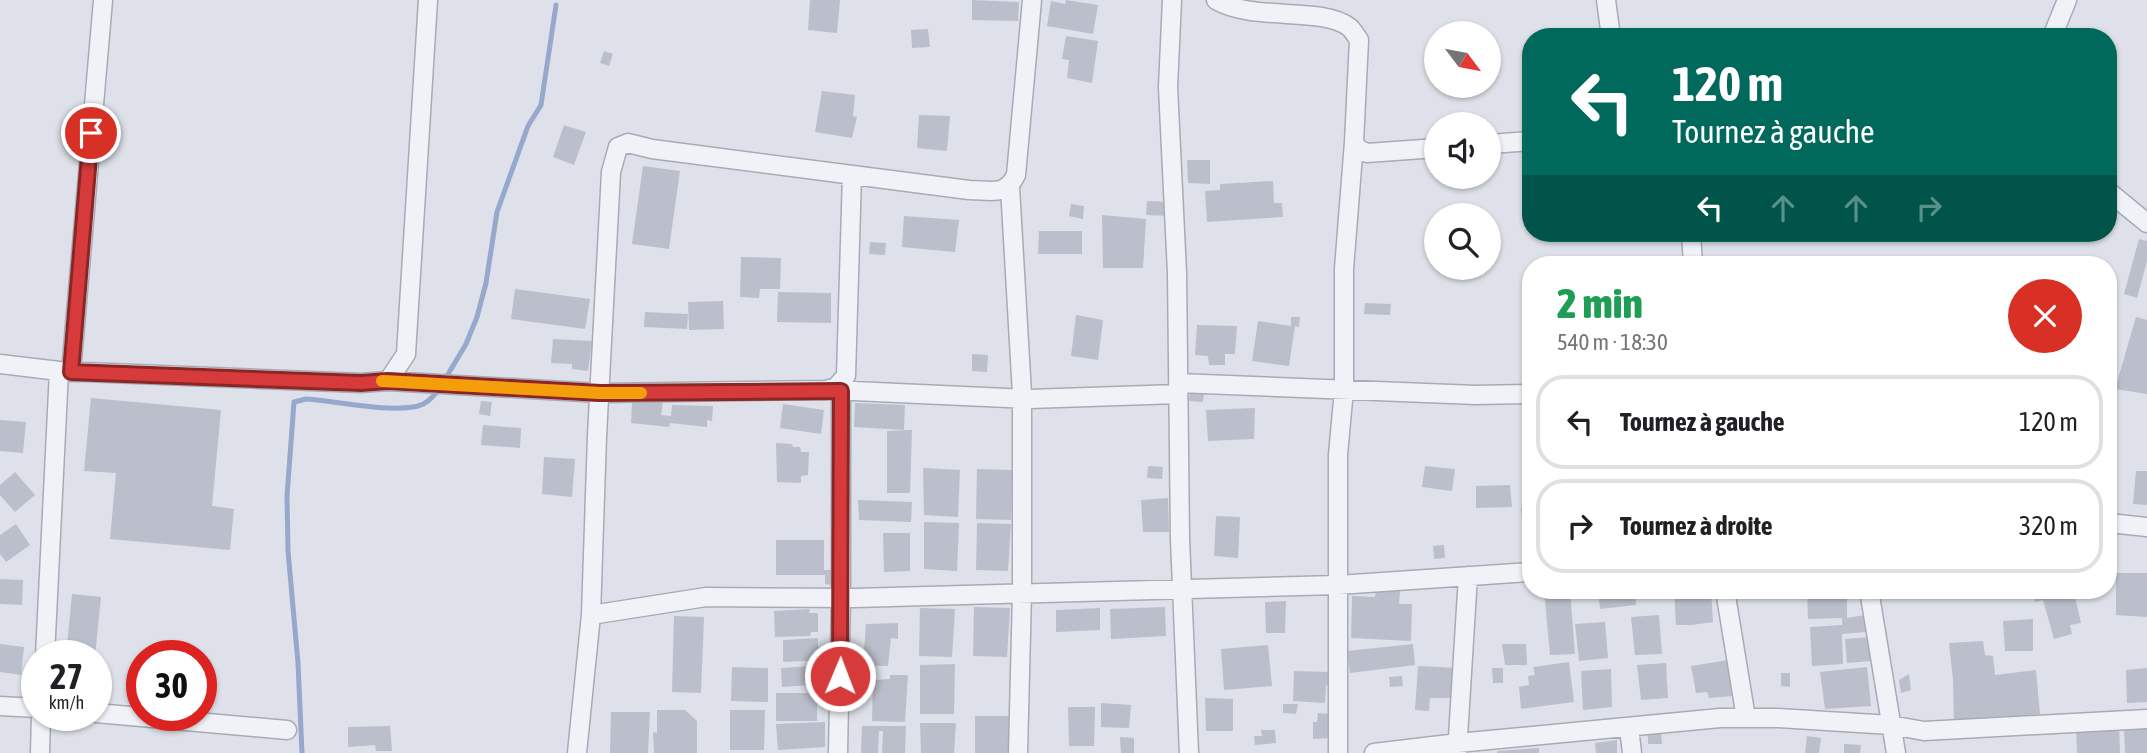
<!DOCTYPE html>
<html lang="fr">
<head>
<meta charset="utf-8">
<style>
	body { margin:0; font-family:"Asap Condensed",sans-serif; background:#f2f2f2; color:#202124; height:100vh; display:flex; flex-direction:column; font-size:26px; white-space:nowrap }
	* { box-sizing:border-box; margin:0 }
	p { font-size:23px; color:#757577 }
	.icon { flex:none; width:38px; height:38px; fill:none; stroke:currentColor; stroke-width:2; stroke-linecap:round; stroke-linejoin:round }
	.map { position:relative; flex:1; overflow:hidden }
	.drawer { position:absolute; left:1522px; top:256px; width:595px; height:343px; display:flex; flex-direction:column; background:#fff; border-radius:28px; box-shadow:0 2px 5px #0004 }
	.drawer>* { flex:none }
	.guide { position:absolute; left:1522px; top:28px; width:595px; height:214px; border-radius:28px; box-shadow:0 2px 5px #0004; background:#00695c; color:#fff; overflow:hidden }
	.needle { width:46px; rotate:122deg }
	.buttons { position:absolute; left:1424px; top:21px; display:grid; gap:14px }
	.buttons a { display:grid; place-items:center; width:77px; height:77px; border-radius:50%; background:#fff; box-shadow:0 2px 5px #0004; font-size:35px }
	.speed { position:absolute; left:21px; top:640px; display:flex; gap:14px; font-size:35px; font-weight:700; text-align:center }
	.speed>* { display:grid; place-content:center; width:91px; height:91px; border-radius:50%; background:#fff; box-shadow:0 2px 5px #0004; line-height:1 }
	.speed small { font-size:18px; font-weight:400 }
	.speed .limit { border:10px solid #d22; background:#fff; color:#111 }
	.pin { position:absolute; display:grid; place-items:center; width:60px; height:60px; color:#fff; margin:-30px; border:4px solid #fff; border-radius:50%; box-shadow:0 2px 7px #0007 }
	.me { position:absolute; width:77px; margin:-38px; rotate:1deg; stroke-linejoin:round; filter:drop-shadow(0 0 5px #0008) }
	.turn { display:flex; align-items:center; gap:24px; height:147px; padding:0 35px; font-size:32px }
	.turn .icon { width:91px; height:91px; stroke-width:2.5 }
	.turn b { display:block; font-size:49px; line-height:60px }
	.lanes { display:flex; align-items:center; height:66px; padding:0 35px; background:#0003; justify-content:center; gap:35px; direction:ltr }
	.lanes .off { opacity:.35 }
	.round { display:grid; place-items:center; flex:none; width:74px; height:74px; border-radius:37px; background:#f2f2f2 }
	.summary { display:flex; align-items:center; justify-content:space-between; height:119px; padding:0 35px }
	h1 { font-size:42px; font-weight:800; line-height:52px; color:#1e9e55 }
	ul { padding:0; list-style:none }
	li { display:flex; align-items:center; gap:21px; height:94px; margin:0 14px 10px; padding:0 21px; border:4px solid #e0e0e0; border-radius:28px }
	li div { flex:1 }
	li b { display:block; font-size:26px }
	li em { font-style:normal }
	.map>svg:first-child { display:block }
</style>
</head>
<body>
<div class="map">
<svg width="2147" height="753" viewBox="0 0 2147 753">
	<rect width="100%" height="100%" fill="#dee1e9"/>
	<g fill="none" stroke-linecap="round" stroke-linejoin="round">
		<!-- stream -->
		<path stroke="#96a8cb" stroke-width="5" d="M444,381L466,344L477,317L486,283L497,212L528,126L541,105L556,5
			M302,753L298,663L288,551L287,496L294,402L306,399C338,401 387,413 418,406C427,404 434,396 439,389"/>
	</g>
	<!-- building -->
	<path fill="#bbbfcc" d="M810,0H840L837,33L808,30Z
		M972,0L1019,2L1018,21L972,20Z
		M1066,0L1098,5L1093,34L1047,26L1051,1L1065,4Z
		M928,29L930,47L912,48L911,30Z
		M1066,36L1098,41L1092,83L1067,78L1069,60L1062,59Z
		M604,51L613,54L609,66L600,63Z
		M822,91L855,95L853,116L857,117L852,138L815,132Z
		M919,115L950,116L947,151L917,148Z
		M564,125L586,132L574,165L553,157Z
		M1187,160H1210V184L1188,183Z
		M643,166L680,171L669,249L632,244Z
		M1273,181L1274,203H1282L1283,217L1207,222L1205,191L1220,190V184Z
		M1147,201L1171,202V216L1146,215Z
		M1071,204L1084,206L1083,219L1069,216Z
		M1102,215L1146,219L1143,268H1103Z
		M904,216L959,220L955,252L902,247Z
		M1039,231H1082V254H1038Z
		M2139,239L2147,241V261L2137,298L2124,294Z
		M870,242L886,243L885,255L869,254Z
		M741,257L781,258L780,289H760L759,298L740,297Z
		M1554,257L1584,259V264H1554Z
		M515,289L590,299L585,329L511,319Z
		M778,292L831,293V323L777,322Z
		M723,301L724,329L689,330L688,302Z
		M1365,303L1391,304L1390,315L1364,314Z
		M645,312L688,314L687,329L644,327Z
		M1076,315L1103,320L1098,360L1071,356Z
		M1291,317H1300L1299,327L1295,326L1289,366L1252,361L1258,321L1291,326Z
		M2136,317L2147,320V394L2115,389Z
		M1197,325L1237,326L1235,354H1225V365H1209L1208,356L1195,355Z
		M553,339L592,341L588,371L572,369V364L551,363Z
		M972,354L988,355L987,372L972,371Z
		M1190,391L1204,392L1203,402L1189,401Z
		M91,398L221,410L212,506L234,509L230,550L110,539L116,473L84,471Z
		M481,401L492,402L490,416L479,414Z
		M632,401L663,402L661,415L671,416L672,405L713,406L712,421L707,420V427L670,423L669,427L631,423Z
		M855,403L905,405L904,430L854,427Z
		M783,404L824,410L821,434L780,428Z
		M1255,408L1254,439L1208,441L1206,410Z
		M0,420L26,422L23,453L0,451Z
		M483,425L521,428L520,448L481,445Z
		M912,430L910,493H887V431Z
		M776,443L792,444L793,447H800L801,452H809L808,475L801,476V483L777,482Z
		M544,457L575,459L572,497L542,494Z
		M1148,466L1163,467L1162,479L1147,478Z
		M1425,466L1455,469L1452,491L1422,487Z
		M923,468L960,470L958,517L924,515Z
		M977,469L1012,470L1011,520L976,519Z
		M2136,471H2147V505L2133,504Z
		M15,472L35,495L15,512L0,495V485Z
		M1510,485L1512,507L1476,508V486Z
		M1168,498L1169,532H1143L1141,500Z
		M858,500L912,502L911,522L859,520Z
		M1531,507V531L1524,532L1521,508Z
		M1216,516L1240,517L1238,558L1214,556Z
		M924,522L959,523L957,571L924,569Z
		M977,523L1011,524L1008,571L976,570Z
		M16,524L30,545L6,562L0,554V535Z
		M883,533H910V571L884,572Z
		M776,540H824V570H837L836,586L825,584V575H776Z
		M1444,545L1445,558L1434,559L1433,546Z
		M2116,573H2147V617L2116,615Z
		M0,579L23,580L22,605L0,604Z
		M1376,590L1400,591L1399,604H1412L1411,641L1351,638L1352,596L1375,597Z
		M1544,590H1570L1575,654L1550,655Z
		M1598,590H1635L1636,605L1600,609Z
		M1674,590H1711L1713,622L1692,625H1676Z
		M1807,590H1847V618L1865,615L1867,632L1842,634L1843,664L1812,666L1810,627L1842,625V618L1808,619Z
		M2033,590H2077L2078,592L2074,593L2081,623L2070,625L2072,634L2054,639L2043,600L2035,602Z
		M72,594L101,597L95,656H66Z
		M1286,601L1285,633H1266L1265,602Z
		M974,607L1010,608L1007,657L973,656Z
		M1165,607L1166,636L1111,639L1110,609Z
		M920,608L955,609L952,657L919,656Z
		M1100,608V630L1056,632V610Z
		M810,609L809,613H818V632H811L810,636L775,637L774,611Z
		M1659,615L1662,654L1635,655L1631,617Z
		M674,616L704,617L701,693L672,692Z
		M2033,619V651H2005L2003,621Z
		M1605,622L1608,658L1579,661L1575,624Z
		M898,623V639L891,638L888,666L863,665L866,624Z
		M1870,637L1872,661L1847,663L1845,639Z
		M818,638V647L825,646L826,660L783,662V640Z
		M1983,641L1985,655L1993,656L1995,675L2036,670L2040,714L1954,721L1953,680L1949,643Z
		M0,644L24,647L21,675L0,672Z
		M1413,644L1415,665L1350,673L1347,651Z
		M1502,644H1526L1527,665H1505Z
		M1268,645L1272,686L1224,690L1221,649Z
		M1729,660L1733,696L1709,698L1707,692L1696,693L1691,666Z
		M1569,662L1574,702L1521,709L1519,687L1529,685L1528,676L1535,675L1533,667Z
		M1666,663L1668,698L1641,700L1637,665Z
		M955,664L954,714H920V665Z
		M811,666L812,685L782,687L781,668Z
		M1418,666L1457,668L1456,698H1430L1429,711L1415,710Z
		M732,667L768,668V702L731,701Z
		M1867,667L1871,706L1825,709L1820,672Z
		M1492,668H1503V683H1493Z
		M2147,668V702L2127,703L2126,670Z
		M1611,669L1612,707L1583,710L1581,671Z
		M1294,671L1331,672L1330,685H1326L1325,703L1293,701Z
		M1781,673H1790V687L1781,686Z
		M1909,674L1911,690L1901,693L1899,680Z
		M890,675H908L905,722L872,721L873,680L890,679Z
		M1402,676L1403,686L1390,687L1389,677Z
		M776,693H817V721H776Z
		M1205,698L1233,699V731H1206Z
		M1101,703L1131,705L1129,728L1101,727Z
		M1283,704H1298L1296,714L1283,713Z
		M1068,707H1095L1094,746H1069Z
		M657,710H685L697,721V753H654L653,732L657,733Z
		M730,710H765L764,750H730Z
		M611,712H650L648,753H610Z
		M1318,713L1332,714L1331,738L1313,739V722H1317Z
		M975,716H1009L1008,753H975Z
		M825,722V747L778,750L776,724Z
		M920,723H956L954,753H921Z
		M2119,724L2120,753H2077L2076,727Z
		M390,726L392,751H376L375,745L348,747V727Z
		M862,726H906L905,753H882L883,731H879L878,753H861Z
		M2147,727V753H2125L2124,728Z
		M1261,730H1275L1276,743L1255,745L1254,736H1262Z
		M1661,730L1662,744H1648V731Z
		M1807,736L1821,738L1819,753H1805Z
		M1120,737L1134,738V753H1121Z
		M1617,740V753H1596L1595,743Z
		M1844,744L1861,745L1860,753H1844Z
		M1539,748V753H1497V751Z"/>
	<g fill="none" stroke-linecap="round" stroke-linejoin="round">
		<!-- street casing -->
		<g stroke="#a7abb6" stroke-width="21">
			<path id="street" d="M1172,0L1168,87L1177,273L1180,539L1189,753
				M1216,0C1253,22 1322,6 1349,27C1353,30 1356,36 1359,40L1354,142L1358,149L1367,153L1437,148
				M1606,0L1611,37
				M2052,37L2067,0
				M1489,144L1531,141
				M1010,187L1022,394V593L1018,753
				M2109,192L2147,223
				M1691,233L1693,264
				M0,364L59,371L45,656
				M59,371L361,383L388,381L406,354L428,0
				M71,372L103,0
				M388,381L600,393L826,390L836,387L846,376L852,175
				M1178,383L1476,395L1531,394
				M832,390L1029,399L1178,394
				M2109,523L2147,527
				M1725,590L1746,718
				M1869,590L1896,753
				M591,615L706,597L854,598L1338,585L1531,572
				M0,706L37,708
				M96,713L287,730
				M1629,727L1632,753
				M40,753L41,716
				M577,753L591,615L597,436L611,172L618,147L628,143L652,149L969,190C991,190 1005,197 1016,175L1032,0
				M838,753L841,598V391
				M1338,753V455L1344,389V269L1354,142
				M1374,753L1458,743L1720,718H1778L1891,725L1924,731L2147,719
				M1457,753L1468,576"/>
		</g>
		<!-- street -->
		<use href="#street" stroke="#f1f2f7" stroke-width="18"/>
	</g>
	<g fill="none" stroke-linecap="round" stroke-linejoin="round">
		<!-- route casing -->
		<g stroke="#8b2626" stroke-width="18">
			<path id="route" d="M91,133L71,372L361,383L388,381L600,393L841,391L840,676"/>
		</g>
		<!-- route -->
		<use href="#route" stroke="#d63a3b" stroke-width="12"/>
		<!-- slow -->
		<path stroke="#f59e0b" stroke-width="12" d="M382,381L600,393H641"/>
	</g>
</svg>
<div class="buttons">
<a><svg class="needle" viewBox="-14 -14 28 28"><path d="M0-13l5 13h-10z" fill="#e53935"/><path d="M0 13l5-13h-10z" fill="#757577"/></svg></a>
<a><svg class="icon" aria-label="sound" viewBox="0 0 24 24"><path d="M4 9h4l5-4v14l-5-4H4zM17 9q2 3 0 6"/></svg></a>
<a><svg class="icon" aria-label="search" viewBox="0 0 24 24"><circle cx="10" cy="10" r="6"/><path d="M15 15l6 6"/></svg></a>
</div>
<div class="speed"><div>27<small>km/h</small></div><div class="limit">30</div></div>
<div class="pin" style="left:91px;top:133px;background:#d93025"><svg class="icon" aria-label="arrive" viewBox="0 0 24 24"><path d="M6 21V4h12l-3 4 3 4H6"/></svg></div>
<svg class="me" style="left:840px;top:676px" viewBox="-20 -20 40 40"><circle r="17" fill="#d63a3b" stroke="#fff" stroke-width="3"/><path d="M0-11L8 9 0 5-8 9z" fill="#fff"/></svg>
<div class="guide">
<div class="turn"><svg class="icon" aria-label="left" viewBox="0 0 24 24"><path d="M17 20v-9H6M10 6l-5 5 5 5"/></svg><div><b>120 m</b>Tournez à gauche</div></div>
<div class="lanes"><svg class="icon" aria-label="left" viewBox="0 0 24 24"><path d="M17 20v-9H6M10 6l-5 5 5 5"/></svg><svg class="icon off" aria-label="ahead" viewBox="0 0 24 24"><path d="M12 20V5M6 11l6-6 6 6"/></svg><svg class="icon off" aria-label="ahead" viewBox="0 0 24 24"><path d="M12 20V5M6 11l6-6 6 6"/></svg><svg class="icon off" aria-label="right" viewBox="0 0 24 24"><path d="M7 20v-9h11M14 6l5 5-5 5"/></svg></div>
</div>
<section class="drawer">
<div class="summary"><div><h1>2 min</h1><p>540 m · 18:30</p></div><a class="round" style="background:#d93025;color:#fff"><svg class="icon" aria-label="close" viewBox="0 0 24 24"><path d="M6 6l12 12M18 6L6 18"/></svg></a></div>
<ul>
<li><svg class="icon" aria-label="left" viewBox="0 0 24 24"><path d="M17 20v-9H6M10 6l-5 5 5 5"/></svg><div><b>Tournez à gauche</b></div><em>120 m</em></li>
<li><svg class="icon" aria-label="right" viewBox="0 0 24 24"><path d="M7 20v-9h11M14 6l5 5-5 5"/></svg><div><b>Tournez à droite</b></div><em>320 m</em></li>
</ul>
</section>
</div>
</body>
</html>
